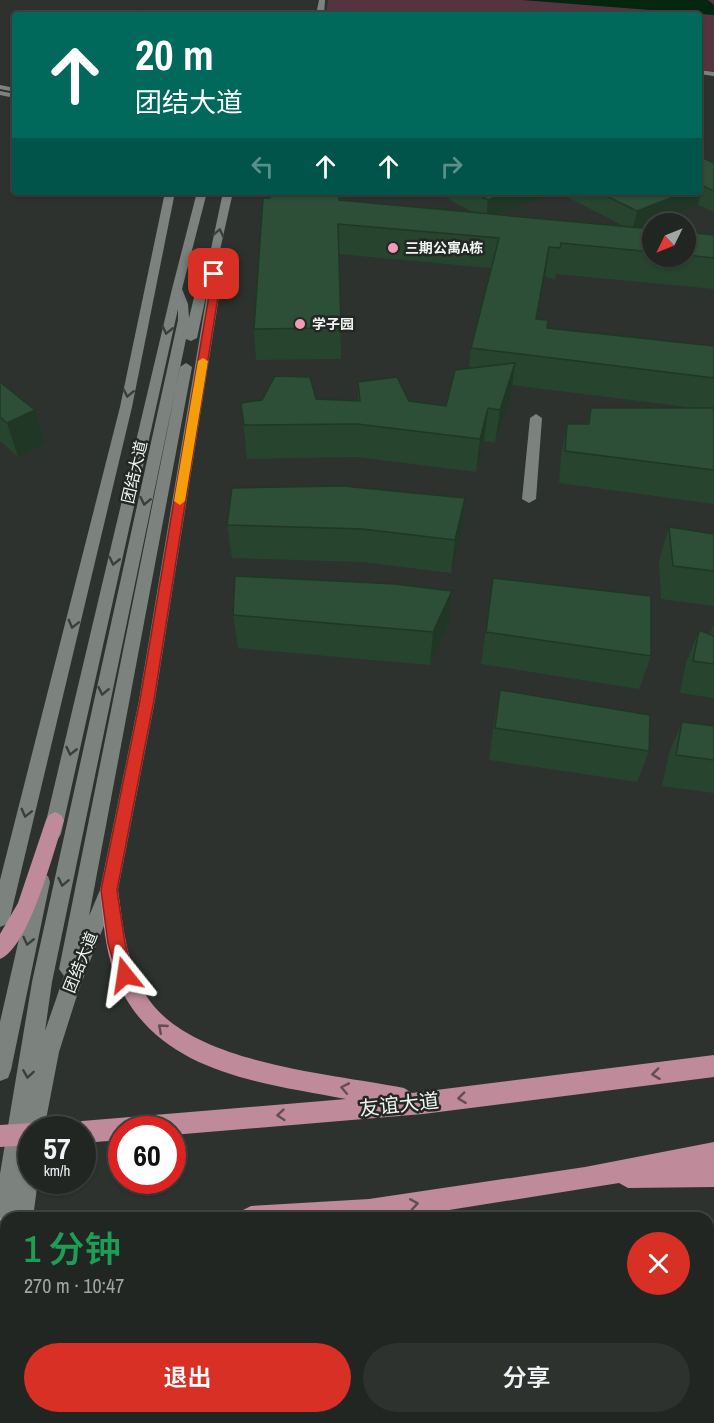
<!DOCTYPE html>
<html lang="zh">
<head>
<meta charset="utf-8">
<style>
	body { margin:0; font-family:"Archivo Narrow","Noto Sans SC",sans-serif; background:#2e322f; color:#f1f3f6; height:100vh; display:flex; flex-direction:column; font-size:22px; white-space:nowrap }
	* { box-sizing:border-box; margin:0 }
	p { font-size:20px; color:#a2a5a5 }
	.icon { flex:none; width:33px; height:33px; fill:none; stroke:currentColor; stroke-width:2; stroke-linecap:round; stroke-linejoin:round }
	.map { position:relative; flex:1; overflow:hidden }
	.details { position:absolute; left:0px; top:1212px; width:714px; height:212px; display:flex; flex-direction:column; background:#222622; border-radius:18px 18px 0 0; box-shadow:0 2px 4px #0004,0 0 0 2px #3f4340 }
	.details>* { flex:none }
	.hud { position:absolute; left:12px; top:12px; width:690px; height:183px; border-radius:6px; box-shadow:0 2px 4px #0004,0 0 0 2px #3f4340; background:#00695c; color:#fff; overflow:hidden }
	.needle { width:39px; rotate:227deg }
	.buttons { position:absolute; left:642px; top:213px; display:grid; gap:12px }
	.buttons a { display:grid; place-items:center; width:54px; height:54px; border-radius:50%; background:#222622; box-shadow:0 2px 4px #0004,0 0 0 2px #3f4340; font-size:30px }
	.speed { position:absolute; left:18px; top:1116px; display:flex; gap:12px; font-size:30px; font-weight:700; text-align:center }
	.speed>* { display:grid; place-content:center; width:78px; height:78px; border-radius:50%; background:#222622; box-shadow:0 2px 4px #0004,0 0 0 2px #3f4340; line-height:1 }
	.speed small { font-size:15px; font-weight:400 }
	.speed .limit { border:9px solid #d22; background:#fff; color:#111 }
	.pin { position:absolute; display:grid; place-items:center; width:51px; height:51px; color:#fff; margin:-26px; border-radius:12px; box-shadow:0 3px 9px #0006 }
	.me { position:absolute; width:66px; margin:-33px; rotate:345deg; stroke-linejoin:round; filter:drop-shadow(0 0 4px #0008) }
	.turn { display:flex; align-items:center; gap:21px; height:126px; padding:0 24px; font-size:27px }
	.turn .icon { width:78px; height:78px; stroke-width:2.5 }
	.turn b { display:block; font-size:42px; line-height:51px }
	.lanes { display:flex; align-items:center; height:57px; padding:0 24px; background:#0003; justify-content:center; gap:30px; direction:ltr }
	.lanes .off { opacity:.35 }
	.round { display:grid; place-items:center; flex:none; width:63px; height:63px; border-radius:32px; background:#2e322f }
	.headline { display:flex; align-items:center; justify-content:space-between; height:102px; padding:0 24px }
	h1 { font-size:36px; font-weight:600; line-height:45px; color:#1e9e55 }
	.button { display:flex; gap:12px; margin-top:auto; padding:12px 24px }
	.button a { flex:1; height:69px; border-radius:36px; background:#d93025; color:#fff; font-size:24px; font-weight:600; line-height:69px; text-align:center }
	.button a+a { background:#2e322f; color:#f1f3f6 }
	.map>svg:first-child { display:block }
</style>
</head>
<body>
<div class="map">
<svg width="714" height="1423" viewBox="0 0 714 1423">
	<rect width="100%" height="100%" fill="#2d322e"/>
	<!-- green -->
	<path fill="#56343f" d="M328,0H714V71L699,70V15H326Z"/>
	<!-- water -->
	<path fill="#032611" d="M522,0H708L714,5V15Z"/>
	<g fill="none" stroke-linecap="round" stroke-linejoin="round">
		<!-- minor -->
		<path fill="#7c837e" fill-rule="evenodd" d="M0,91L15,94V98L0,95Z
			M165,192H175L132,407L10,918L7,924L0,927V880L120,407Z
			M536,414L542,418L536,499L529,503L522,499L530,418Z"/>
		<!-- tertiary -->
		<path fill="#7c837e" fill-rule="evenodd" d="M319,0H325L324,15H316Z
			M699,70L714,72V76L699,74Z"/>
		<!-- secondary -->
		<path fill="#7c837e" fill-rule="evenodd" d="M0,85L15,88V92L0,89Z
			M197,192H207L182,289L188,304L189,318L196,289L208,263L223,192H233L218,259L220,290L155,700L118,890L79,989L59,1052L44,1130H32V1180H38L33,1218H6V1255L0,1258V1174L32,982L178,320V309L61,834L58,839L52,842L46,839L43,834L172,289ZM209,282L139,700L100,890L89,916L192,367L186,363L180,367L59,969L64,976L45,1031L52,982L186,339L191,341L197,338Z
			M41,874L48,876L50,882L11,1070L8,1078L0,1081V1022L32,882L34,876Z
			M6,1373V1418H18V1423H0V1376Z"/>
		<!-- primary -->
		<path fill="#bf8a9a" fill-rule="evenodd" d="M55,812L61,815L64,820C54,850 29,948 0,959V934L18,903L46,820L49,815Z
			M109,882L116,884L118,890C123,925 126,961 144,992C184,1064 330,1073 404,1088L412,1093L714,1055V1077L423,1114L172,1135V1130H122V1140L82,1143V1130H72L74,1124L82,1121L346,1099C256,1082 153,1072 115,976C105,949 103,919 100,890L102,884Z
			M32,1123L41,1130H32V1145L0,1147V1125Z
			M714,1142V1187L628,1188L619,1183L399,1218H239L243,1210L251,1206L369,1199L585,1167Z
			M0,1218H6V1242H0Z
			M110,1418H139L137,1423H108Z"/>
	</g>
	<!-- wall -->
	<path fill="#27442f" d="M714,163V212L698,205L639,228L652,229V256H686V232L714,235V289L556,274L555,279L545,277L537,319L547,328L714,346V504L559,483L561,456L567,424H587L591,408H695L512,385L511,396L495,443L484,441L476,472L357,457L247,459L241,403L316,399L358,401V382L409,401L446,406L469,369L471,348L491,268L339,254L341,359L256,360L254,329L271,192H341V200L474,213L447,198V192H557L497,215L624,226L557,192H699Z
		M0,382L35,410L45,444L18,457L0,441Z
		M465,498L462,531L451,573L362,562L232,558L227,525Z
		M669,527L714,534V606L661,599L659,561Z
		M493,578L651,656L639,689L481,664Z
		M452,591L449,624L430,665L238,648L233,615Z
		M714,624V698L680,693L686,663L699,630L710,634Z
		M500,690L649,751L637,782L489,760L494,722Z
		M682,722L714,726V793L662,786L669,753Z"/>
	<!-- shaded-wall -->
	<path fill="#203726" d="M703,186L698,205L632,231L637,211L686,192H699V187Z
		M339,192H341L339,224Z
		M509,192H557L486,219L488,200Z
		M549,247L545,277L531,350L536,319Z
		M515,363L511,396L495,443L500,410Z
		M488,408L484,441L476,472L480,439Z
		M35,410L45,444L18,457L7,423Z
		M465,498L462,531L451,573L455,540Z
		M452,591L449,624L430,665L433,632Z"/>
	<!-- building -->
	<path fill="#2d4f37" stroke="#203726" stroke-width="1.5" d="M139,10L151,15H117Z
		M699,156L714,163V191L703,186L699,187Z
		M271,192H339V200L652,229V252L561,243L560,248L549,247L536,319L548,320L547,328L714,346V378L471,348L499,238L338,224L341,328L254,329L263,198H270Z
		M473,192H509L488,200Z
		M598,192H686L637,211Z
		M686,232L714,235V258L686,255Z
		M515,363L500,410L488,408L480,439L357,424L244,425L241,403L262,400L275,376L310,377L316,399L360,401L358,382L397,377L409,401L446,406L455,370Z
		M0,382L35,410L7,423L0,417Z
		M591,408H714V470L565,451L567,424H589Z
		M343,486L465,498L455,540L362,529L227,525L232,488Z
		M669,527L714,534V571L673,566Z
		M235,576L395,584L452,591L433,632L233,615Z
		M493,578L651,596V656L486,632Z
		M699,630L714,636V664L693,661Z
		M500,690L650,715L649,751L495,728Z
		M682,722L714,726V760L676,755Z"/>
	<!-- one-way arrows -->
	<defs><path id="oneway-chevron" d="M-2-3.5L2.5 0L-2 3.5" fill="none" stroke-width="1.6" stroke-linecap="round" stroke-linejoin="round" transform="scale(1.5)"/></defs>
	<g stroke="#393f3a">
		<use href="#oneway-chevron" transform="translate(219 233) rotate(-78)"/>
		<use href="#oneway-chevron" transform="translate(167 330) rotate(103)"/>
		<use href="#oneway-chevron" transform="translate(128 393) rotate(102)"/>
		<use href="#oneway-chevron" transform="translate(145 501) rotate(102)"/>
		<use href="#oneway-chevron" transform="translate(114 561) rotate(103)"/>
		<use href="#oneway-chevron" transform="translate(73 624) rotate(104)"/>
		<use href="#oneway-chevron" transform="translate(103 691) rotate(102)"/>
		<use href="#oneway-chevron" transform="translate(71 751) rotate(103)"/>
		<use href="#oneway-chevron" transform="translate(26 813) rotate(104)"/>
		<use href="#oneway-chevron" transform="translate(63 882) rotate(102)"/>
		<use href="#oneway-chevron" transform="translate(28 941) rotate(103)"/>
		<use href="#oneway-chevron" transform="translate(28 1074) rotate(99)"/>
	</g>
	<g stroke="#614f53">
		<use href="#oneway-chevron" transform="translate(162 1028) rotate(-139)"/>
		<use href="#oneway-chevron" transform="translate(656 1074) rotate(173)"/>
		<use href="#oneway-chevron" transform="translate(345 1088) rotate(-169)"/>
		<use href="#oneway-chevron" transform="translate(462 1098) rotate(173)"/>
		<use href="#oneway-chevron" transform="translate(281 1115) rotate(175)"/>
		<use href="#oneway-chevron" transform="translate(414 1204) rotate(-9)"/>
	</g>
	<!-- route -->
	<path fill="#d93025" stroke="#8d1f18" stroke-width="1.5" d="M214,272L219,274V290L154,700L117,890L125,943L133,975L131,981L125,983L119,981L108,943L101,890L140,700L210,290V274Z"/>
	<!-- slow -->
	<path fill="#f59e0b" d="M203,358L208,361L185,501L180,505L174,501L198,361Z"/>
	<!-- markers -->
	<g fill="#f09ab6" stroke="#232824" stroke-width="2">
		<circle cx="393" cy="248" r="6"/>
		<circle cx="300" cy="324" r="6"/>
	</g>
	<g text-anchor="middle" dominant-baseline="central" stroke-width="5" stroke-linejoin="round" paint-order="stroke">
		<!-- far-poi labels -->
		<g font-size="14" font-weight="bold" fill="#f0f4f1" stroke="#232824" text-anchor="start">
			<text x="405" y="248">三期公寓A栋</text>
			<text x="312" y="324">学子园</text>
		</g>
		<!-- street labels -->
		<g font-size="16" fill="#f0f4f1" stroke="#232824">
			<text transform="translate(134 472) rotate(-77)">团结大道</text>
			<text transform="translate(80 962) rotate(-68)">团结大道</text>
		</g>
		<!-- near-street labels -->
		<g font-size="20" fill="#f0f4f1" stroke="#232824">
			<text transform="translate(399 1104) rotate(-6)">友谊大道</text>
		</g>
	</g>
</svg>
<div class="buttons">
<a><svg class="needle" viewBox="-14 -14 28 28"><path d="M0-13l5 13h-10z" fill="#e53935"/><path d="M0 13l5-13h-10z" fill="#a2a5a5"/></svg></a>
</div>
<div class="speed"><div>57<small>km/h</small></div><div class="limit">60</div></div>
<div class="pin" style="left:214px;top:274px;background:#d93025"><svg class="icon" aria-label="arrive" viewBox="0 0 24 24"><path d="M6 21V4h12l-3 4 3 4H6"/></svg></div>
<svg class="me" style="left:125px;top:975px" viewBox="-20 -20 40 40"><path d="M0-17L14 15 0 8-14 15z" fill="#d93025" stroke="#fff" stroke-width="4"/></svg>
<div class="hud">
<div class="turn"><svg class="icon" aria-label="ahead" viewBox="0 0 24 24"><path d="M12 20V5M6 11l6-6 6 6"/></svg><div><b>20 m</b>团结大道</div></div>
<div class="lanes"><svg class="icon off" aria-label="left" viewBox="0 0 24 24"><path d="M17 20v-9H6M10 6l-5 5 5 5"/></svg><svg class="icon" aria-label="ahead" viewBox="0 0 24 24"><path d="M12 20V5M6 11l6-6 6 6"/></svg><svg class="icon" aria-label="ahead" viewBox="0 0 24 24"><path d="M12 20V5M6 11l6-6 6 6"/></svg><svg class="icon off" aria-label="right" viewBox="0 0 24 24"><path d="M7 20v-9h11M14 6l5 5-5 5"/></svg></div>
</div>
<section class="details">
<div class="headline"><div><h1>1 分钟</h1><p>270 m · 10:47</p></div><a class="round" style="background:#d93025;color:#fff"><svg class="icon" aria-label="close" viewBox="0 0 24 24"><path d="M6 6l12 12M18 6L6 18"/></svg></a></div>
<div class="button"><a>退出</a><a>分享</a></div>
</section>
</div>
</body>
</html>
